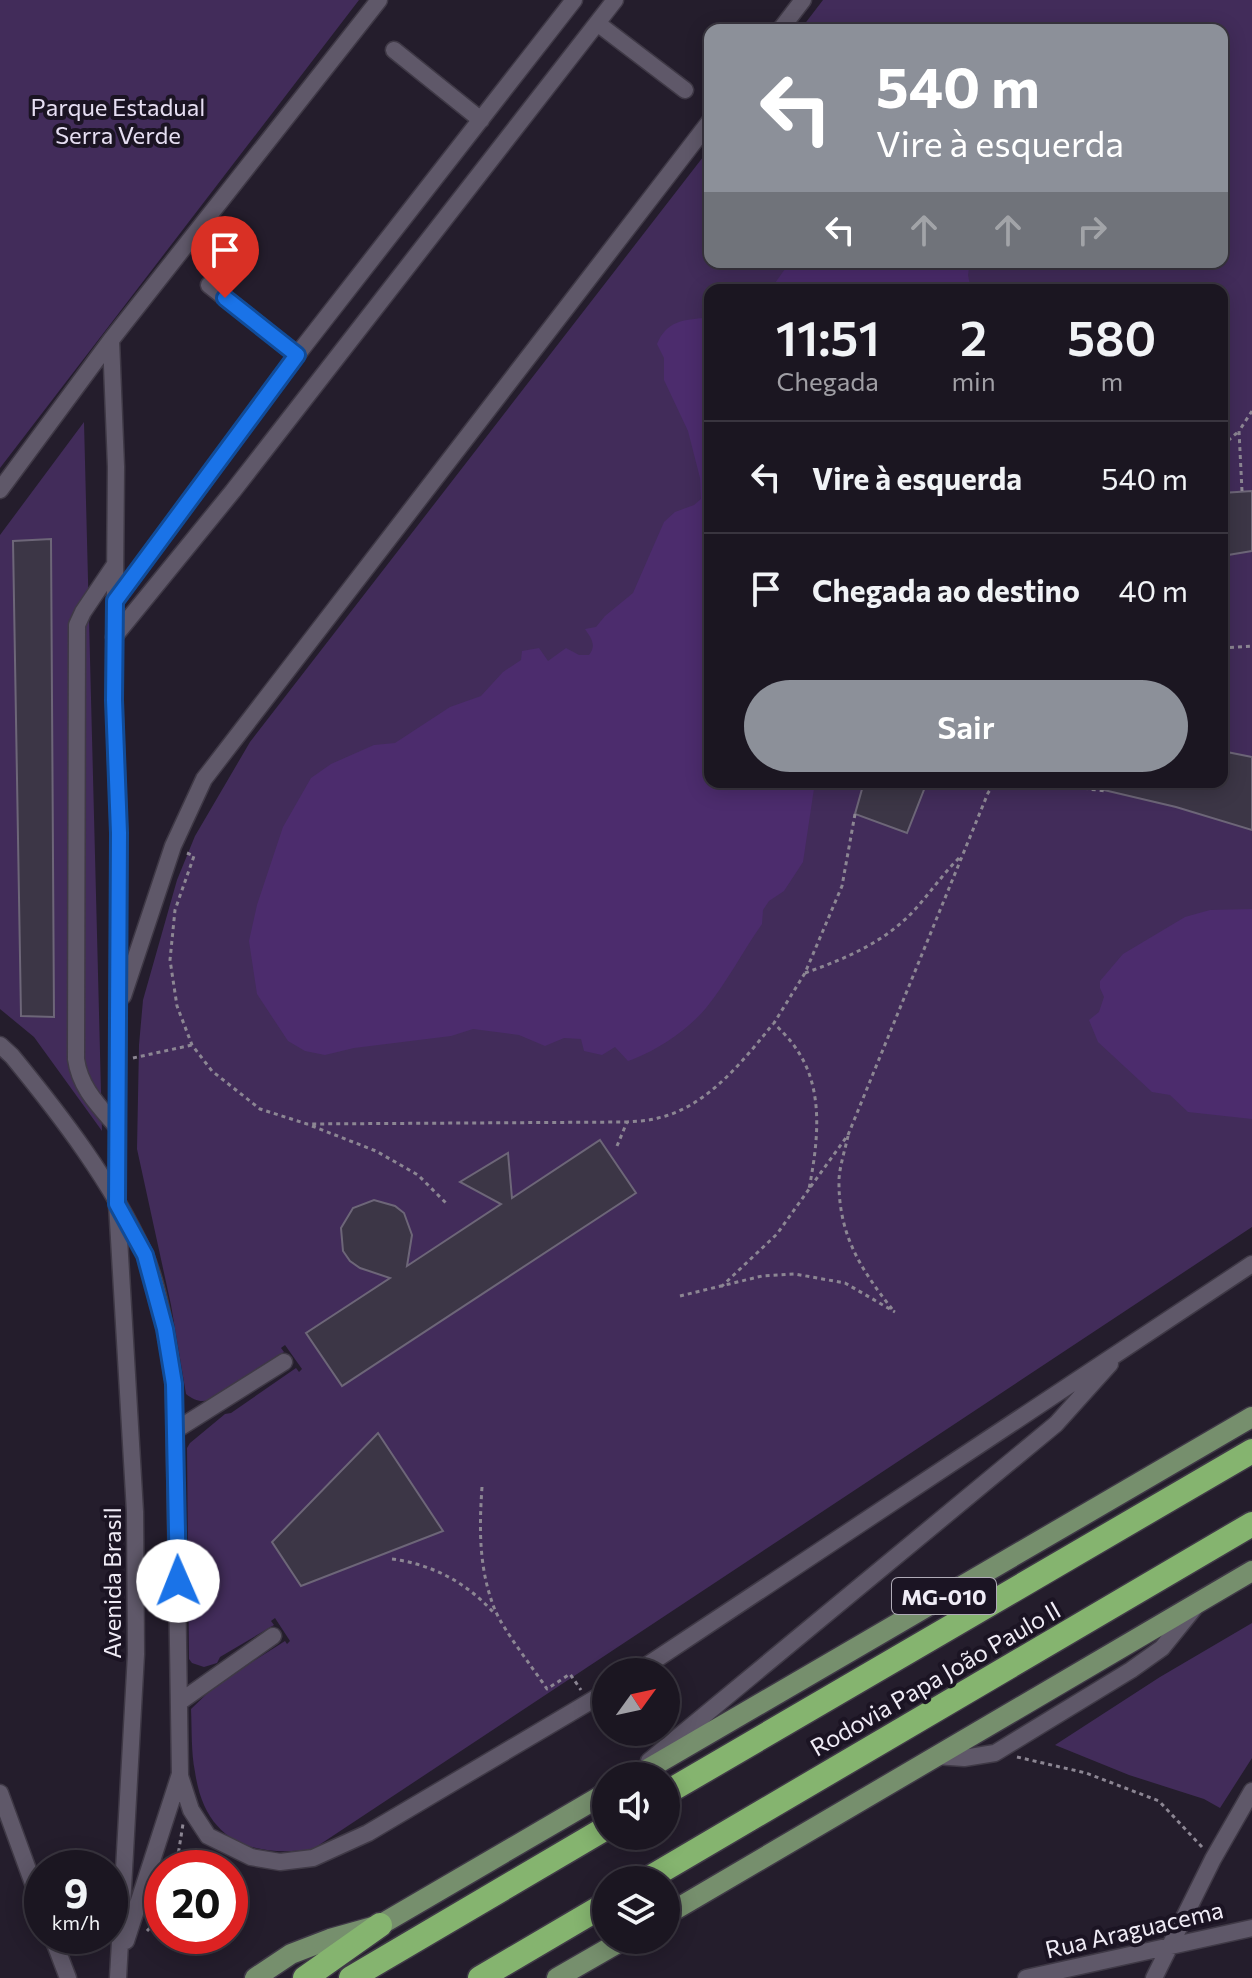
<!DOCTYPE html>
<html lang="pt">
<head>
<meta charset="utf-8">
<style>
	body { margin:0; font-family:Commissioner,sans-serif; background:#241f2a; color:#f1f3f6; height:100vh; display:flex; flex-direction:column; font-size:30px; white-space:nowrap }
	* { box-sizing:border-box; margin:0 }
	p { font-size:26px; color:#a09fa5 }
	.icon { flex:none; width:44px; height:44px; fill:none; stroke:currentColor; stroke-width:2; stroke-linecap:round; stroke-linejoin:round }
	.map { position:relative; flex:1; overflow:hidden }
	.side { position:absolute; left:704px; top:284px; width:524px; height:504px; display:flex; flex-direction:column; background:#1b1621; border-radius:16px; box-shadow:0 4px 20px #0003,0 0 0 2px #39353f }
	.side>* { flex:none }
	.banner { position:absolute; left:704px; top:24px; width:524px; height:244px; border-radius:16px; box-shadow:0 4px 20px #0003,0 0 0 2px #39353f; background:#8c9099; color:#fff; overflow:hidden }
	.needle { width:52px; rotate:57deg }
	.fabs { position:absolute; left:592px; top:1658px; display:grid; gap:16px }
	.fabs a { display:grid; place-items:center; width:88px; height:88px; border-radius:50%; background:#1b1621; box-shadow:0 4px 20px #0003,0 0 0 2px #39353f; font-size:40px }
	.speed { position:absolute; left:24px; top:1850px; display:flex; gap:16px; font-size:40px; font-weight:700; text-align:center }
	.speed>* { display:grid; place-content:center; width:104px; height:104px; border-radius:50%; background:#1b1621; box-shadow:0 4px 20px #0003,0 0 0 2px #39353f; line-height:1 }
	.speed small { font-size:20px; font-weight:400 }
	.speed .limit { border:12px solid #d22; background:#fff; color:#111 }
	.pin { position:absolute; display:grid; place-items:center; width:68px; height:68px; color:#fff; margin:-82px -34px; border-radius:50% 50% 50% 0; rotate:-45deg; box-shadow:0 0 8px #0007 }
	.pin .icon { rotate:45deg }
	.me { position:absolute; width:88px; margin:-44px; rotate:359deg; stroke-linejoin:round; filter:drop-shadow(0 0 6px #0008) }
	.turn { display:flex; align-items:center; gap:28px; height:168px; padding:0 40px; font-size:36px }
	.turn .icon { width:104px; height:104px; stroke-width:2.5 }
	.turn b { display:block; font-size:56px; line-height:68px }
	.lanes { display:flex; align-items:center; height:76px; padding:0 40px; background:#0003; justify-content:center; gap:40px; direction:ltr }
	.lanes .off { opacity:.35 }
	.eta { display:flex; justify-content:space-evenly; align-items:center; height:136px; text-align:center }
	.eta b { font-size:48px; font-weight:600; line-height:56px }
	.primary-button { display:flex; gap:16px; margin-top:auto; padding:16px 40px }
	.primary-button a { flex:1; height:92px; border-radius:48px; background:#8c9099; color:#fff; font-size:32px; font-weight:600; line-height:92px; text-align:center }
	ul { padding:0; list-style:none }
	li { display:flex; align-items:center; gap:24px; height:112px; padding:0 40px; border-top:2px solid #39353f }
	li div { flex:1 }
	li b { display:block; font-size:30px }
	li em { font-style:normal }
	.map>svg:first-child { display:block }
</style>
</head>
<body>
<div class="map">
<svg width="1252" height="1978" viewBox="0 0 1252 1978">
	<rect width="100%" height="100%" fill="#241d2c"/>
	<!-- green -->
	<path fill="#422c5a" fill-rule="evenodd" d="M0,0H359L0,468Z
		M823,0H1252V1227L313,1849C251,1858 205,1841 195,1772C191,1752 192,1730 191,1709L216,1685L285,1641L287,1644L290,1641L275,1618L271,1621L274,1625L220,1657L217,1663L204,1667L192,1663L189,1659L187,1448L190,1443L225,1414L231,1413L296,1368L299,1372L302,1369L285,1345L281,1348L284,1352L215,1398C203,1403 196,1402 186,1394L171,1305L137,1149L139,1045L143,1000L177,880L195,836L250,742L710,148V262H1222V30H800ZM710,290H1222V782H710Z
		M84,422L102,1131L34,1037L0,1009V535Z
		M1252,1623V1758L1220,1808L1204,1799L1129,1775L1055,1745L1160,1677Z"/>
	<!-- water -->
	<path fill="#4c2c6d" d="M790,262H970L968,275L971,290H770Z
		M704,318L710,323V782H815L803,862L784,891L769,901L763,910L762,924C743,951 727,982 706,1008C688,1030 655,1052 628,1061L615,1047L602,1055L584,1051L581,1039L564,1038L545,1046L519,1035L473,1029L451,1036L354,1048L325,1055L305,1051L288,1041L257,994L249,941L257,905L283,827L311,778L331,764L374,745L395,743L450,707L481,696L503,672L521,660L522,651L539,648L548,661L566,648L579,655H589C597,645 591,638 585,629L596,627L605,616L633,593L664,522L675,512L694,505L701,499L700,478L688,431L664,380V358L657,344C667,321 682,320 704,318Z
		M1252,909V1119L1188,1112L1170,1095L1152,1092L1098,1042L1089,1020L1099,1012L1104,997L1100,988V981L1123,954L1185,917L1210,910Z"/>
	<!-- building -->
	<path fill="#3c3646" stroke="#6d6678" stroke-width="2" d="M1252,491V551L1222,556V493Z
		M51,539L54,1017L21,1016L13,541Z
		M1222,751L1252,757V830L1176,807L1091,787V782H1222Z
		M864,782H927L907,833L855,814Z
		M600,1140L636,1193L342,1386L306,1333L390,1278L360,1268L350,1261L343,1251L341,1228L353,1208L374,1200L395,1206L404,1213L412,1235L407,1266L501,1204L460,1182L508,1153L512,1198Z
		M378,1433L443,1531L301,1586L272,1542Z"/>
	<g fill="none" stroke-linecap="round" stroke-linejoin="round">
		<!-- minor casing -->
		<g stroke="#3f3946" stroke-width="19">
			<path id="minor" d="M597,23L685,90
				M780,30L803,0
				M394,50L481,120
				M209,285L297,355
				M111,340L116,467L114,700L119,833L117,1204L135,1512L136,1654L118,1978
				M0,490L111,340L379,0
				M114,566L83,612L77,625L76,1059C80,1088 99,1106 117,1127
				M115,601L297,355L574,0
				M114,637L233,491L615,0
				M123,996L173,846L204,779L710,121
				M0,1045L12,1056C62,1117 111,1181 144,1253C160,1288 168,1346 174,1384L180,1774L126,1941
				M176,1430L284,1362
				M637,1672L1252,1264
				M181,1701L273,1636
				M936,1756L964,1758L995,1753L1131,1670L1162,1648L1196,1606
				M649,1761L1056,1424L1110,1364
				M180,1776L191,1810L208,1836L251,1857L280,1862L313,1858L368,1833L606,1692
				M0,1793L42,1908
				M52,1936L68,1978
				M1026,1978L1252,1928
				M1154,1978L1213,1859L1252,1791"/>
		</g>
		<!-- major casing -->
		<g stroke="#3f3946" stroke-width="23">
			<path id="major" d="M636,1776L1252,1417
				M666,1915L1252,1571
				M255,1978L291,1954L330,1939L380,1925L606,1793
				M557,1978L623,1940"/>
		</g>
		<!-- highway casing -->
		<g stroke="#3f3946" stroke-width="27">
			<path id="highway" d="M666,1793L1252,1451
				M646,1880L1252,1524
				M305,1978L380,1925
				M351,1978L606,1828
				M480,1978L606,1904"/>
		</g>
		<!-- path -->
		<path stroke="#8c8693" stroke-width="3" stroke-dasharray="4 4" stroke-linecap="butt" d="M1222,446L1239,431
			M1242,491L1239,431L1252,411
			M1222,648L1252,646
			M1069,782L1088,789L1107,791
			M855,814L842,886L805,973L774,1023C781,1031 789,1038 795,1047C825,1088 818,1142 809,1189L848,1135L988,793L995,782
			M187,853L194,856L175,910L170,960L177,1006L192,1045L212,1071L260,1109L307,1124L627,1122
			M805,973C847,958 888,941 918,906C932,890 944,873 959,858
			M133,1058L192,1045
			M312,1126L376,1151L418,1175L448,1205
			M848,1136C845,1150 840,1165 839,1179C838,1234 860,1268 892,1309
			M617,1146L627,1122C637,1121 648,1121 658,1118C707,1107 743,1061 773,1024
			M721,1287L777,1234L809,1189
			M680,1296L762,1276L795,1274L845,1283L895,1312
			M482,1487C479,1531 479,1570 495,1610C504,1631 533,1668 547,1689L570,1674L581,1690
			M392,1559C431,1564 466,1582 493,1612L495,1611
			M1017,1757L1086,1773L1159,1801L1202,1847
			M176,1868L183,1824
			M177,1868L206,1854
			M147,1931L162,1915"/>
		<!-- minor -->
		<use href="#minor" stroke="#5f5869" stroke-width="16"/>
		<!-- major -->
		<use href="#major" stroke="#768f6d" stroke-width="20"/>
		<!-- highway -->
		<use href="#highway" stroke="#85b46f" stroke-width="24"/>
	</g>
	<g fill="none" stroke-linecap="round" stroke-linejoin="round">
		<!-- route casing -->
		<g stroke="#114b97" stroke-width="20">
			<path id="route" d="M178,1581L174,1384L165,1329L145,1255L117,1204L119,833L114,700L115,601L297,355L225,298"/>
		</g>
		<!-- route -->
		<use href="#route" stroke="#1a73e8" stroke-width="14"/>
	</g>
	<g text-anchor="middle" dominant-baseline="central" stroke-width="8" stroke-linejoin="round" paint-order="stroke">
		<!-- shield labels -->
		<rect fill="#1b1423" stroke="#b0abb7" stroke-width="2" x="892" y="1578" width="104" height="36" rx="6"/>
		<g font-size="22" font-weight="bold" fill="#f0ecf6">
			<text x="944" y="1596">MG-010</text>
		</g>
		<!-- park labels -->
		<g font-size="24" fill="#e6def2" stroke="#1b1423">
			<text x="118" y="106">Parque Estadual<tspan x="118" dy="28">Serra Verde</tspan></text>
		</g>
		<!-- street labels -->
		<g font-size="24" fill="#f0ecf6" stroke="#1b1423">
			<text transform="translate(111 1583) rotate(-90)">Avenida Brasil</text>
			<text transform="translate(935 1678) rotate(-30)">Rodovia Papa João Paulo II</text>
			<text transform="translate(1134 1929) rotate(-13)">Rua Araguacema</text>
		</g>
	</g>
</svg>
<div class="fabs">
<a><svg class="needle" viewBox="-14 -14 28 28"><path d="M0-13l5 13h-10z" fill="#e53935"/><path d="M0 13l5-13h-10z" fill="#a09fa5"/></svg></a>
<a><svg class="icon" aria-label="sound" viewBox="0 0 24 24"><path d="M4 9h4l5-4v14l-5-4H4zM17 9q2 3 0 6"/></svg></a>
<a><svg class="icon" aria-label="layers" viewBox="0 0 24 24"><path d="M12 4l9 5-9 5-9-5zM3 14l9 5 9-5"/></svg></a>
</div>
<div class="speed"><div>9<small>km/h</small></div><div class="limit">20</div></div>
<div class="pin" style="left:225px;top:298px;background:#d93025"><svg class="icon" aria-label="arrive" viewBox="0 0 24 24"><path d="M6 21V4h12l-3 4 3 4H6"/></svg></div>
<svg class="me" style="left:178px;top:1581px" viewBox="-20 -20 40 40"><circle r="19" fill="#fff"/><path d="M0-13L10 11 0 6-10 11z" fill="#1a73e8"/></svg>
<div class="banner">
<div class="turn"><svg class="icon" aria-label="left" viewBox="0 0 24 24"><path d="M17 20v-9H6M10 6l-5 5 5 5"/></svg><div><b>540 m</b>Vire à esquerda</div></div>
<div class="lanes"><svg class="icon" aria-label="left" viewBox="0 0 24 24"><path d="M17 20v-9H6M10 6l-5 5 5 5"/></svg><svg class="icon off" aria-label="ahead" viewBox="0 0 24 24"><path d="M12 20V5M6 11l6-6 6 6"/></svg><svg class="icon off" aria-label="ahead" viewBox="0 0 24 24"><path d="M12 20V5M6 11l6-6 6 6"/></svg><svg class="icon off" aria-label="right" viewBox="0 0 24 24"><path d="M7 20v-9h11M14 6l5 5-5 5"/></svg></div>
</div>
<section class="side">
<div class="eta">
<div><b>11:51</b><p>Chegada</p></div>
<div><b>2</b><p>min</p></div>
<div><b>580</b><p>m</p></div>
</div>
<ul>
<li><svg class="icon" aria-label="left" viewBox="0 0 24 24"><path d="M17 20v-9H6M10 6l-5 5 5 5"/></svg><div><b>Vire à esquerda</b></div><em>540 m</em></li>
<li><svg class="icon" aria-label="arrive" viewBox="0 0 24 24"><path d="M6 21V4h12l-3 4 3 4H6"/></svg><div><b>Chegada ao destino</b></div><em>40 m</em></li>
</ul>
<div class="primary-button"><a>Sair</a></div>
</section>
</div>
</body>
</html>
